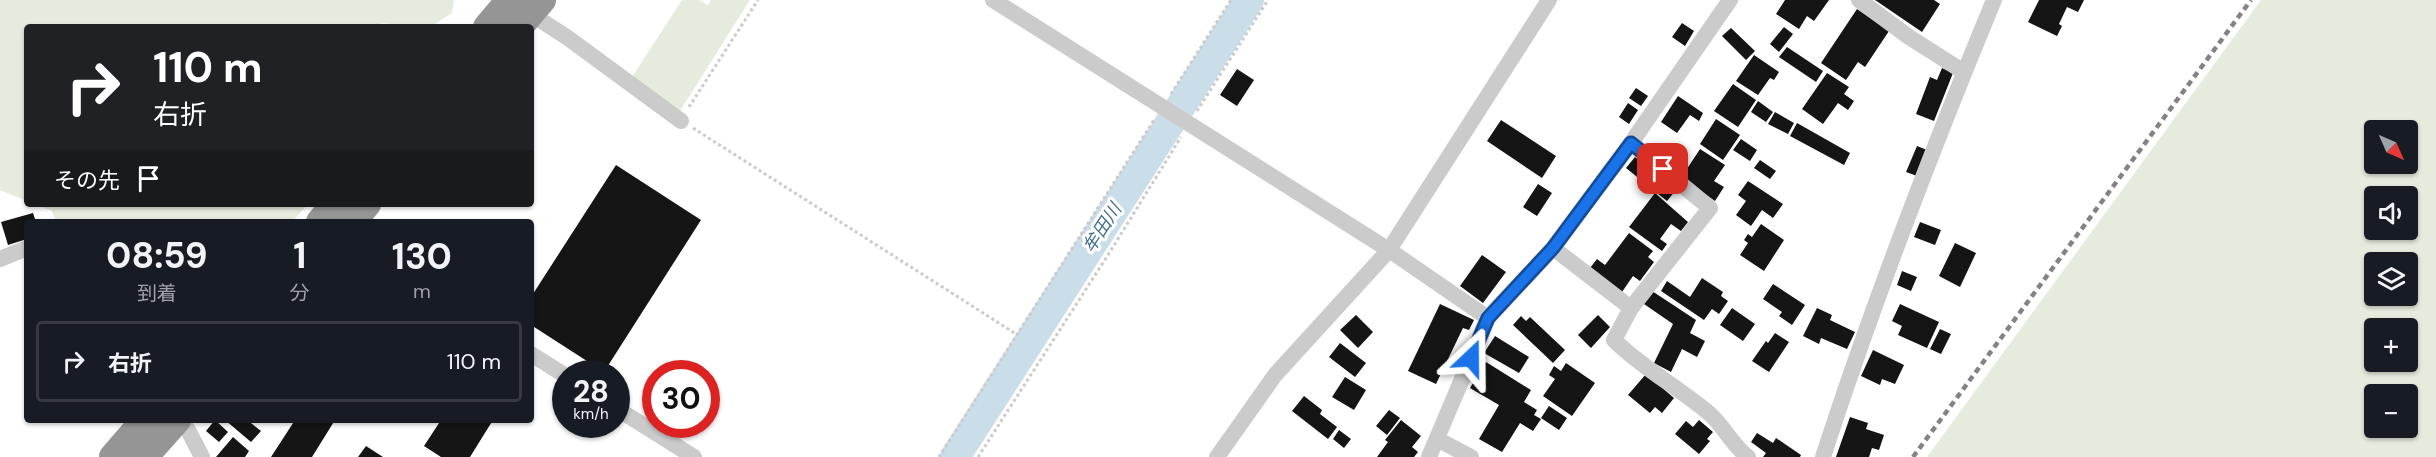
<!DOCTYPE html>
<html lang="ja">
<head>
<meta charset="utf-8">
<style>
	body { margin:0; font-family:"DM Sans","Noto Sans JP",sans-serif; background:#242831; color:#f1f3f6; height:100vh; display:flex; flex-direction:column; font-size:22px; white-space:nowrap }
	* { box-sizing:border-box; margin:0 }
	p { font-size:20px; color:#9ea1a6 }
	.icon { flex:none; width:33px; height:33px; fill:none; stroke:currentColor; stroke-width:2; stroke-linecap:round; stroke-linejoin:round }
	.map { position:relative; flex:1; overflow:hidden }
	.panel { position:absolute; left:24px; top:219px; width:510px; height:204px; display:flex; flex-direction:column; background:#171b24; border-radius:6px; box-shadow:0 2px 4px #0004 }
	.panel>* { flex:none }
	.banner { position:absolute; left:24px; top:24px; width:510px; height:183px; border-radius:6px; box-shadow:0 2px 4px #0004; background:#202124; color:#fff; overflow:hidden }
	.needle { width:39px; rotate:135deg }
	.fabs { position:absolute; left:2364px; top:120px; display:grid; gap:12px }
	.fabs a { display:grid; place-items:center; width:54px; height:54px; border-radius:6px; background:#171b24; box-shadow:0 2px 4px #0004; font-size:30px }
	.speed { position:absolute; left:552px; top:360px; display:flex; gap:12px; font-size:30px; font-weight:700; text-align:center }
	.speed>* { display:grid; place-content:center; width:78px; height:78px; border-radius:50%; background:#171b24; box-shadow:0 2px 4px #0004; line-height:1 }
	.speed small { font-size:15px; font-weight:400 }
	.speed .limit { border:9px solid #d22; background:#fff; color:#111 }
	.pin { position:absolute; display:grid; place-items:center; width:51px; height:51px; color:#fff; margin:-26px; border-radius:12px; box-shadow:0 3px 9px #0006 }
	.me { position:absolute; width:66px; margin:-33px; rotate:23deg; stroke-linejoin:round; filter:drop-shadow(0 0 4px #0008) }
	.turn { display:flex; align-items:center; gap:21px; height:126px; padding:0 30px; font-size:27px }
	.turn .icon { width:78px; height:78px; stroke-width:2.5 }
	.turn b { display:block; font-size:42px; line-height:51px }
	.then { display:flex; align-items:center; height:57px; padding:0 30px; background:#0003; gap:12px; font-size:22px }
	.eta { display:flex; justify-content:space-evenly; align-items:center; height:102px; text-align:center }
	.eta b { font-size:36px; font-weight:700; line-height:42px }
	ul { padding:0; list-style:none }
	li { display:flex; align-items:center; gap:18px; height:81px; margin:0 12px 9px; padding:0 18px; border:3px solid #363941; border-radius:6px }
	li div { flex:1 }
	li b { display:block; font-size:22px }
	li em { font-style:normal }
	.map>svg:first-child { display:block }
</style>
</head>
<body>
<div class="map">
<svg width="2436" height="457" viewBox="0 0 2436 457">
	<rect width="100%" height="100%" fill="#fff"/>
	<!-- green -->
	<path fill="#e5ebdd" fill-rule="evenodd" d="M0,0H454L452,13L430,27L381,23L379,27H27V201L0,190Z
		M682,0H699L708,5L711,0H750L680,111L632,77Z
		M2261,0H2436V457H1927ZM2408,130V164H2374V130ZM2374,196H2408V230H2374ZM2374,262H2408V296H2374ZM2408,328V362H2374V328ZM2374,394H2408V428H2374Z
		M35,204H308L292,222H56L52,211Z"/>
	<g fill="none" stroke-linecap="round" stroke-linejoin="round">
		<!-- river -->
		<path stroke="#cadee9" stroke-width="30" d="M955,457L1249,0"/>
	</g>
	<!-- building -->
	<path fill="#151515" d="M1785,0H1829L1814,21L1807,16L1799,29L1776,14Z
		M1875,0H1934L1940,4L1922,32Z
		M2039,0H2084L2078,12L2067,7L2059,24L2062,26L2057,36L2028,22Z
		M1857,9L1889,31L1865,67L1858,62L1846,80L1821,63Z
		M1682,23L1694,31L1685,46L1672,37Z
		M1784,27L1793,34L1779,52L1770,44Z
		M1731,28L1755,51L1746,60L1722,36Z
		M1787,47L1823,71L1816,82L1779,57Z
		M1754,55L1779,72L1774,80L1770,78L1758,95L1736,81Z
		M1942,68L1953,73L1934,121L1916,114L1930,77L1937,80Z
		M1237,69L1254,80L1237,106L1220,95Z
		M1827,73L1849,87L1844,94L1854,101L1848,110L1838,103L1823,124L1802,109Z
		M1733,84L1756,100L1738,127L1714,111Z
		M1636,88L1648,96L1641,106L1629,98Z
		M1678,96L1703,113L1699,121L1690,115L1677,133L1661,122Z
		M1758,101L1773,112L1766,122L1751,112Z
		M1628,103L1638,110L1629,124L1619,117Z
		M1775,112L1794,123L1788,134L1768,124Z
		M1716,119L1740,135L1723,160L1700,144Z
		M1501,120L1556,156L1542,178L1487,141Z
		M1797,123L1850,153L1844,165L1790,136Z
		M1741,139L1757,150L1750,161L1733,150Z
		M1917,146L1927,150L1917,176L1906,172Z
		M1700,149L1725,165L1714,181L1724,187L1715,201L1681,178Z
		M1635,157L1676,190L1667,201L1626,168Z
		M1760,160L1776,171L1770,179L1754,168Z
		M616,165L701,220L604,372L531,325V297Z
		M1748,181L1783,204L1773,218L1762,210L1751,226L1736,215L1746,201L1738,195Z
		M1538,184L1552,193L1537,216L1523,207Z
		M1655,193L1688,222L1681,231L1671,224L1660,239L1667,244L1662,251L1629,227Z
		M33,213L36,222H27V239L8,245L1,222Z
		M1920,222L1941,230L1935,245L1914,237Z
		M1761,224L1784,240L1764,271L1740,255L1748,243L1744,240L1748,234L1752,237Z
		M1629,233L1653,251L1648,257L1654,262L1640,281L1633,276L1622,292L1590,268L1597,259L1605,265Z
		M1955,243L1976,253L1960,287L1939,276Z
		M1482,255L1506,272L1483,303L1460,286Z
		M1902,271L1917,277L1911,291L1897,285Z
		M1702,278L1723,292L1721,296L1728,301L1719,314L1712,309L1704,320L1661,291L1667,281L1690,297Z
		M1773,284L1805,305L1792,325L1779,316L1782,312L1763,299Z
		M1652,291L1696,320L1690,333L1705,341L1697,357L1682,349L1671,372L1654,363L1673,324L1644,304Z
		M1440,304L1474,320L1469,330L1463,328L1436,384L1408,371Z
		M1900,304L1939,322L1927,348L1898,335L1902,326L1892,321Z
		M1732,308L1755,324L1743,341L1720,325Z
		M1817,308L1832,315L1830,320L1855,332L1847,349L1821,338L1819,344L1803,336Z
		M1356,315L1373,332L1358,348L1340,330Z
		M1598,315L1610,327L1591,348L1578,335Z
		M1521,316L1526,321L1530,317L1565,350L1553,363L1513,325Z
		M1940,329L1951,334L1941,354L1930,349Z
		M1775,333L1789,342L1769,372L1752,361L1766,341L1768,343Z
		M1495,336L1529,357L1519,373L1484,353Z
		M1340,343L1366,363L1355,377L1329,357Z
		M1873,350L1904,365L1895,384L1882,379L1880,385L1861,376Z
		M1486,362L1531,390L1524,402L1537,410L1534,415L1541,419L1533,431L1520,423L1502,452L1479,439L1499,405L1470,388Z
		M1566,363L1595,383L1572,416L1543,396L1555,379L1549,375L1554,366L1561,371Z
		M1646,374L1674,398L1662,413L1655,407L1650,413L1628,395Z
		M1345,377L1366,390L1354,410L1332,397Z
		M1304,396L1322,410L1320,414L1337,427L1328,439L1292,411Z
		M1549,406L1567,418L1559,430L1541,418Z
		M1389,410L1400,418L1387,435L1376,426Z
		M1850,417L1868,423L1866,429L1884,435L1879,450L1872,448L1869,457H1836Z
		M215,420L228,432L219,442L206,431Z
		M225,420H247L261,431L251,442Z
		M295,420H335L312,457H271Z
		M441,420H493L470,457H441L424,446Z
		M1401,420L1421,436L1412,447L1418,452L1414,457H1377L1388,442L1385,440Z
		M1699,420L1713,432L1707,439L1710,441L1699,454L1675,434L1686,421L1693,427Z
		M1339,430L1351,439L1344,448L1333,439Z
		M1757,433L1773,443L1776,438L1801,455L1800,457H1763L1766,453L1751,442Z
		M233,437L249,451L245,457H216Z
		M366,446L383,457H358Z"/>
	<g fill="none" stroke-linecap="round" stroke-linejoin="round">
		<!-- path -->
		<path stroke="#cbcbcb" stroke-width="3" stroke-dasharray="3 3" stroke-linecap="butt" d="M1171,94L1231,0
			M689,107L758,0
			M1197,111L1268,0
			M693,128L1016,334
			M939,457L1154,120
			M978,457L1108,255L1181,137"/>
		<!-- street -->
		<path stroke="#cbcbcb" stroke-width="16" d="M993,0L1389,250L1488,318
			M1859,0L1909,37L1964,72
			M531,14L568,38L681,121
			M1631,143L1710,208L1631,308L1614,340C1643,369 1680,388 1711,415C1725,428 1733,446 1748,457
			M1553,248L1631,308
			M0,259L27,248
			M531,354L566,376
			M616,408L694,457
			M179,420L188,430L202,457
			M1437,439L1471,457
			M1217,457L1275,375L1389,250L1549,0
			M1429,457L1488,318L1553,248L1631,143L1730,0
			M1823,457C1873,303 1932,150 1994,0"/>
		<!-- highway -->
		<path stroke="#959595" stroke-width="28" d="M487,27L510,0
			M519,27L542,0
			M320,222L335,204
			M352,222L367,204
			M113,457L145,420
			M144,457L177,420"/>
		<!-- rail -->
		<path stroke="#838383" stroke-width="4.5" stroke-dasharray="6 4.5" stroke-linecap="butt" d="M1913,457L2251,0"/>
	</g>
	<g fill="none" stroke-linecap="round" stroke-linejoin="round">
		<!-- route casing -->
		<g stroke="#114b97" stroke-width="15">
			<path id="route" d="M1471,358L1488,318L1553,248L1631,143L1663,169"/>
		</g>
		<!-- route -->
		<use href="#route" stroke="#1a73e8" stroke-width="10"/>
	</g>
	<g text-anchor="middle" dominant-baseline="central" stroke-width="6" stroke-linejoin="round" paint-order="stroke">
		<!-- water labels -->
		<g font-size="18" font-style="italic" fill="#42718b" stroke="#fff">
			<text transform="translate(1102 228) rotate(-57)">牟田川</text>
		</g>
	</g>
</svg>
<div class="fabs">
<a><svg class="needle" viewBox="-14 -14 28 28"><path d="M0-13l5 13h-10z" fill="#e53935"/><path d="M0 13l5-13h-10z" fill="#9ea1a6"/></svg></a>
<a><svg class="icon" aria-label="sound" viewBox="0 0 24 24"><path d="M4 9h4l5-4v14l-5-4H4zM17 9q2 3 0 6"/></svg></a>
<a><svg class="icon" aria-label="layers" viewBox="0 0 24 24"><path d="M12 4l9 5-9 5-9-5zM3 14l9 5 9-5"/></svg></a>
<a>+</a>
<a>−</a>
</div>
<div class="speed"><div>28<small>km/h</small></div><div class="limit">30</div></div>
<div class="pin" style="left:1663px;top:169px;background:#d93025"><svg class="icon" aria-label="arrive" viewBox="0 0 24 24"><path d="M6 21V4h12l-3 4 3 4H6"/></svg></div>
<svg class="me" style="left:1471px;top:358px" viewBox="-20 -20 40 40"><path d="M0-17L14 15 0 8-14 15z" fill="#1a73e8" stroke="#fff" stroke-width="4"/></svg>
<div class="banner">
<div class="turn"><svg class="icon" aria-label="right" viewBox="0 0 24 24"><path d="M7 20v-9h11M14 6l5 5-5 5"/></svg><div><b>110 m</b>右折</div></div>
<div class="then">その先<svg class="icon" aria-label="arrive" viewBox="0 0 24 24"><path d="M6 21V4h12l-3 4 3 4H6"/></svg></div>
</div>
<section class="panel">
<div class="eta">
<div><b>08:59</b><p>到着</p></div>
<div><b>1</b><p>分</p></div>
<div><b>130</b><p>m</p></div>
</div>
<ul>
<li><svg class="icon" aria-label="right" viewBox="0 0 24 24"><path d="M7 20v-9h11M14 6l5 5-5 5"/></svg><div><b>右折</b></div><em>110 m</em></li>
</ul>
</section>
</div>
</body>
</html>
